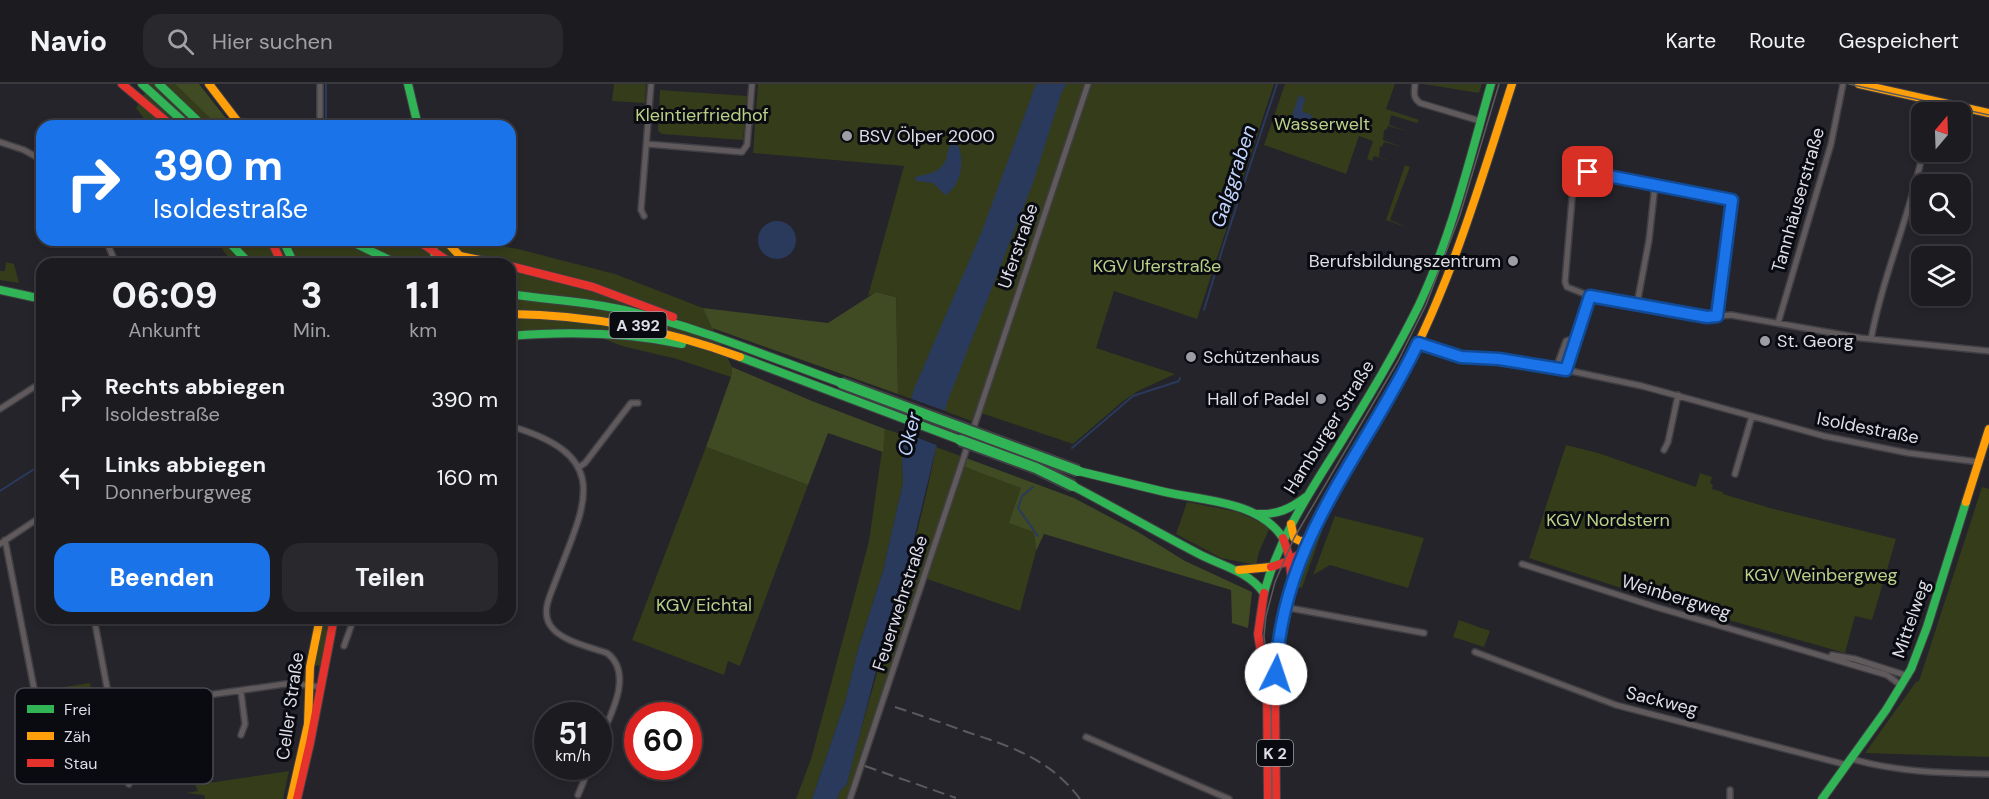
<!DOCTYPE html>
<html lang="de">
<head>
<meta charset="utf-8">
<style>
	body { margin:0; font-family:"DM Sans",sans-serif; background:#28282d; color:#f1f3f6; height:100vh; display:flex; flex-direction:column; font-size:22px; white-space:nowrap }
	* { box-sizing:border-box; margin:0 }
	p { font-size:20px; color:#a0a1a5 }
	.icon { flex:none; width:33px; height:33px; fill:none; stroke:currentColor; stroke-width:2; stroke-linecap:round; stroke-linejoin:round }
	.map { position:relative; flex:1; overflow:hidden }
	.side { position:absolute; left:36px; top:174px; width:480px; height:366px; display:flex; flex-direction:column; background:#1b1b20; border-radius:18px; box-shadow:0 3px 9px #0003,0 0 0 2px #39393e }
	.side>* { flex:none }
	.banner { position:absolute; left:36px; top:36px; width:480px; height:126px; border-radius:18px; box-shadow:0 3px 9px #0003,0 0 0 2px #39393e; background:#1a73e8; color:#fff; overflow:hidden }
	.needle { width:39px; rotate:19deg }
	.buttons { position:absolute; left:1911px; top:18px; display:grid; gap:12px }
	.buttons a { display:grid; place-items:center; width:60px; height:60px; border-radius:12px; background:#1b1b20; box-shadow:0 3px 9px #0003,0 0 0 2px #39393e; font-size:30px }
	.speed { position:absolute; left:534px; top:618px; display:flex; gap:12px; font-size:30px; font-weight:700; text-align:center }
	.speed>* { display:grid; place-content:center; width:78px; height:78px; border-radius:50%; background:#1b1b20; box-shadow:0 3px 9px #0003,0 0 0 2px #39393e; line-height:1 }
	.speed small { font-size:15px; font-weight:400 }
	.speed .limit { border:9px solid #d22; background:#fff; color:#111 }
	.pin { position:absolute; display:grid; place-items:center; width:51px; height:51px; color:#fff; margin:-26px; border-radius:12px; box-shadow:0 3px 9px #0006 }
	.me { position:absolute; width:66px; margin:-33px; rotate:4deg; stroke-linejoin:round; filter:drop-shadow(0 0 4px #0008) }
	.turn { display:flex; align-items:center; gap:21px; height:126px; padding:0 18px; font-size:27px }
	.turn .icon { width:78px; height:78px; stroke-width:2.5 }
	.turn b { display:block; font-size:42px; line-height:51px }
	.eta { display:flex; justify-content:space-evenly; align-items:center; height:102px; text-align:center }
	.eta b { font-size:36px; font-weight:800; line-height:42px }
	.button { display:flex; gap:12px; margin-top:auto; padding:12px 18px }
	.button a { flex:1; height:69px; border-radius:18px; background:#1a73e8; color:#fff; font-size:24px; font-weight:800; line-height:69px; text-align:center }
	.button a+a { background:#28282d; color:#f1f3f6 }
	ul { padding:0; list-style:none }
	li { display:flex; align-items:center; gap:18px; height:78px; padding:0 18px }
	li div { flex:1 }
	li b { display:block; font-size:22px }
	li em { font-style:normal }
	header { display:flex; align-items:center; gap:36px; box-sizing:border-box; height:84px; padding:0 30px; background:#1b1b20; border-bottom:2px solid #39393e }
	header strong { font-size:28px }
	nav { display:flex; gap:33px; margin-inline-start:auto; font-size:21px }
	.search { width:420px; height:54px; background:#28282d; display:flex; align-items:center; gap:15px; box-sizing:border-box; padding:0 21px; border-radius:18px; color:#a0a1a5; font-size:22px }
	.map>svg:first-child { display:block }
</style>
</head>
<body>
<header>
<strong>Navio</strong>
<div class="search"><svg class="icon" aria-label="search" viewBox="0 0 24 24"><circle cx="10" cy="10" r="6"/><path d="M15 15l6 6"/></svg>Hier suchen</div>
<nav><a>Karte</a><a>Route</a><a>Gespeichert</a></nav>
</header>
<div class="map">
<svg width="1989" height="715" viewBox="0 0 1989 715">
	<rect width="100%" height="100%" fill="#24242a"/>
	<!-- green -->
	<path fill="#343c1a" d="M150,0H175L218,42H150L136,24Z
		M614,0H646L645,19L612,17Z
		M758,0H1274L1197,235L1114,207L1096,264L1175,290L1138,307L1122,318L1073,360L981,329L977,339L898,310L896,213L876,208L868,212L904,82L753,69Z
		M1285,0H1395L1386,25L1419,36L1417,39L1391,31L1389,41L1410,48L1388,42L1386,46H1384L1383,56L1403,63L1384,58L1382,63L1380,62L1379,73L1395,79L1374,72L1372,77L1367,75L1373,57L1359,52L1346,90L1264,61Z
		M1423,0H1482L1479,9Z
		M660,6L747,12L743,56L662,50L658,47Z
		M1405,81L1410,83L1390,136L1411,145L1386,136Z
		M215,156H467L518,165L615,190L703,224L732,283L731,293L677,275L622,262L575,244L510,248V180H341L332,176V180H234Z
		M6,178L14,180L19,199L0,196V187H5Z
		M885,345L901,350L903,399L883,487L857,569L845,618L812,715H796L811,675L869,457Z
		M1566,361L1598,369L1696,403L1700,389L1712,393L1710,399L1713,401L1712,405L1723,408V410L1770,424L1896,455L1872,536L1855,532L1845,569L1658,516L1529,474Z
		M706,363L808,401L740,582L728,577L724,591L632,556Z
		M936,363L966,374L965,383L1022,404L1034,448L1036,467L1020,527L927,495L853,715H837L840,707L847,700C874,587 915,477 936,363Z
		M1982,403L1989,405V673L1865,669L1916,598L1919,597Z
		M1187,418L1238,428L1270,443L1259,468L1256,481L1221,474L1176,450Z
		M1328,430L1302,504L1295,502L1308,467Z
		M1335,432L1424,454L1408,504L1330,481L1313,491Z
		M323,534H330L322,582L314,581Z
		M1459,536L1490,547L1484,563L1453,553Z
		M90,599L91,605L100,603L103,618L99,623L48,631L42,627L39,607Z
		M289,687L283,715H205L204,711L186,709L198,707L195,701Z"/>
	<!-- forest -->
	<path fill="#404a23" d="M175,0H199L232,42H218Z
		M876,208L896,213L898,310L712,244L703,224L828,239Z
		M732,283L812,317L885,345L883,368L828,349L808,401L706,363L731,293Z
		M966,374L1074,414L1138,448L1185,477L1252,508L1248,544L1232,539L1231,506L1044,450L1036,467L1034,448L1009,439L1021,404L965,383Z"/>
	<!-- water -->
	<path fill="#2a3a5d" d="M1036,0H1067L1062,7L1034,96L947,319L904,496L877,583L847,700L840,707L837,715H812L845,618L857,569L883,487L903,399L901,350L914,305L982,147Z
		M1299,11L1305,14L1302,27L1311,31L1314,37L1313,41L1303,47L1302,43L1300,48H1297L1290,38Z
		M952,59L958,61C965,78 961,102 945,111L933,99L916,97L915,93C928,90 944,88 947,72C948,66 948,64 952,59Z
		M758 156a19 19 0 1 1 38 0a19 19 0 1 1-38 0Z"/>
	<!-- pier -->
	<path fill="#24242a" d="M909,314L948,328L939,362L899,347Z"/>
	<g fill="none" stroke-linecap="round" stroke-linejoin="round">
		<!-- stream -->
		<path stroke="#2a3a5d" stroke-width="2" d="M326,42V0
			M1204,226L1224,160L1277,0
			M1072,364L1133,312L1179,297L1180,294
			M1033,403L1022,412L1018,424L1038,452
			M0,407L42,380"/>
		<!-- street casing -->
		<g stroke="#3f3f44" stroke-width="8">
			<path id="street" d="M320,0V42
				M1415,0C1414,9 1413,14 1420,19L1480,37
				M1931,28L1933,16
				M0,58L24,66L42,76
				M647,60L742,68L747,61L752,0
				M644,132L641,126L651,0
				M106,156L116,180
				M1590,212L1567,203L1565,198L1573,103L1579,91L1588,88L1733,116L1717,232
				M1637,220L1649,156L1655,101
				M1778,239L1831,60L1843,0
				M1871,255C1883,191 1910,131 1923,68
				M1418,259L1461,273L1499,275L1566,286L1642,302L1824,352L1908,369L1979,378
				M1556,284L1566,257L1575,254
				M1566,286L1590,212L1707,233L1731,231L1861,254L1989,267
				M0,325L42,298
				M510,342C617,373 584,421 554,501C549,514 542,528 550,541C560,557 590,563 607,569C635,590 609,634 598,660
				M1664,366L1668,358L1678,311
				M578,384L585,379L631,319H638
				M1735,390L1752,332
				M5,456L40,635L285,600H298L321,603
				M0,460L42,432
				M1522,480L1656,523L1887,591L1902,602
				M1284,523L1424,549
				M94,534L111,625
				M344,562L354,534
				M1475,568L1616,621L1847,681
				M1832,571L1855,575L1908,592
				M241,608L245,640L241,651
				M122,624L132,693L129,700
				M1086,653L1229,715
				M1852,675C1896,688 1943,689 1989,690
				M578,711L590,682
				M850,715L1088,0
				M1730,715V706"/>
		</g>
		<!-- fast casing -->
		<g stroke="#3f3f44" stroke-width="10">
			<path id="fast" d="M142,0L188,42
				M159,0L203,42
				M408,0L418,42
				M227,156L250,180
				M283,156L294,180
				M348,156L398,180
				M432,156L436,180
				M0,206L42,215
				M510,210C548,216 586,217 624,226C698,243 769,273 841,299
				M510,252C568,247 625,248 682,260
				M740,273L960,356
				M1078,387C1107,394 1136,401 1165,408C1204,417 1259,417 1283,454
				M1073,402C1115,424 1155,447 1197,469C1221,482 1247,486 1264,509
				M1257,430C1277,431 1290,425 1306,413
				M1264,509C1279,454 1308,411 1338,363C1366,317 1395,270 1419,221C1452,151 1470,74 1491,0
				M1822,715L1886,626L1911,585L1927,543L1966,418"/>
		</g>
		<!-- slow casing -->
		<g stroke="#3f3f44" stroke-width="10">
			<path id="slow" d="M209,0L241,42
				M1859,0L1989,29
				M445,156L460,172L500,180
				M510,230C591,231 663,245 740,273
				M1391,311C1447,214 1478,106 1512,0
				M1966,418L1989,345
				M1291,440L1294,454L1300,457H1307
				M1239,486L1271,483
				M291,715L308,640L310,583L320,534"/>
		</g>
		<!-- jam casing -->
		<g stroke="#3f3f44" stroke-width="10">
			<path id="jam" d="M122,0L172,42
				M271,156L282,180
				M417,156L448,177
				M510,182L593,203L673,233
				M1271,483L1286,478L1302,469
				M1292,496L1317,439L1391,311
				M1264,509L1258,550L1267,606L1268,715
				M297,715L310,659L334,534
				M1276,715L1275,614L1277,562L1284,523L1292,497L1289,472L1283,454"/>
		</g>
		<!-- street -->
		<use href="#street" stroke="#615a5c" stroke-width="5"/>
		<!-- fast -->
		<use href="#fast" stroke="#30b455" stroke-width="8"/>
		<!-- slow -->
		<use href="#slow" stroke="#ff9f0a" stroke-width="8"/>
		<!-- jam -->
		<use href="#jam" stroke="#e5322d" stroke-width="8"/>
		<!-- tram -->
		<path stroke="#5d5a5d" stroke-width="1.5" d="M1849,0L1989,31
			M1272,715L1271,606L1264,552L1266,532L1275,498L1294,454L1398,277L1426,221L1460,131L1499,0"/>
		<!-- rail -->
		<path stroke="#5d5a5d" stroke-width="2" stroke-dasharray="12 6" stroke-linecap="butt" d="M895,623C920,631 945,640 970,649C1013,663 1052,677 1080,715
			M865,682L956,714"/>
		<!-- fast-bridge casing -->
		<g stroke="#3f3f44" stroke-width="14" stroke-linecap="butt">
			<path id="fast-bridge" d="M841,299L1078,387
				M960,356L1036,384L1073,402"/>
		</g>
		<!-- fast-bridge -->
		<use href="#fast-bridge" stroke="#30b455" stroke-width="10"/>
	</g>
	<g fill="none" stroke-linecap="round" stroke-linejoin="round">
		<!-- route casing -->
		<g stroke="#114b97" stroke-width="15">
			<path id="route" d="M1276,590C1281,457 1364,372 1418,259L1461,273L1499,275L1566,286L1590,212L1707,233L1717,232L1732,116L1588,88"/>
		</g>
		<!-- route -->
		<use href="#route" stroke="#1a73e8" stroke-width="10"/>
	</g>
	<!-- markers -->
	<g fill="#9c9da5" stroke="#0a0b11" stroke-width="2">
		<circle cx="847" cy="52" r="6"/>
		<circle cx="1513" cy="177" r="6"/>
		<circle cx="1765" cy="257" r="6"/>
		<circle cx="1191" cy="273" r="6"/>
		<circle cx="1321" cy="315" r="6"/>
	</g>
	<g text-anchor="middle" dominant-baseline="central" stroke-width="6" stroke-linejoin="round" paint-order="stroke">
		<!-- shield labels -->
		<g fill="#0a0b11" stroke="#9e9fa7" stroke-width="1.5">
			<rect x="609.5" y="228" width="57" height="26" rx="4.5"/>
			<rect x="1257" y="656" width="36" height="26" rx="4.5"/>
		</g>
		<g font-size="16" font-weight="bold" fill="#dddee7">
			<text x="638" y="241">A 392</text>
			<text x="1275" y="669">K 2</text>
		</g>
		<!-- park labels -->
		<g font-size="18" fill="#bbd086" stroke="#0a0b11">
			<text x="702" y="31">Kleintierfriedhof</text>
			<text x="1322" y="40">Wasserwelt</text>
			<text x="1157" y="182">KGV Uferstraße</text>
			<text x="1608" y="436">KGV Nordstern</text>
			<text x="1821" y="491">KGV Weinbergweg</text>
			<text x="704" y="521">KGV Eichtal</text>
		</g>
		<!-- poi labels -->
		<g font-size="18" fill="#dddee7" stroke="#0a0b11" text-anchor="start">
			<text x="859" y="52">BSV Ölper 2000</text>
			<text x="1501" y="177" text-anchor="end">Berufsbildungszentrum</text>
			<text x="1777" y="257">St. Georg</text>
			<text x="1203" y="273">Schützenhaus</text>
			<text x="1309" y="315" text-anchor="end">Hall of Padel</text>
		</g>
		<!-- street labels -->
		<g font-size="18" fill="#dddee7" stroke="#0a0b11">
			<text transform="translate(1798 116) rotate(-74)">Tannhäuserstraße</text>
			<text transform="translate(1018 162) rotate(-71)">Uferstraße</text>
			<text transform="translate(1329 343) rotate(-58)">Hamburger Straße</text>
			<text transform="translate(1868 344) rotate(11)">Isoldestraße</text>
			<text transform="translate(1676 513) rotate(17)">Weinbergweg</text>
			<text transform="translate(900 519) rotate(-72)">Feuerwehrstraße</text>
			<text transform="translate(1911 535) rotate(-71)">Mittelweg</text>
			<text transform="translate(1662 617) rotate(14)">Sackweg</text>
			<text transform="translate(290 622) rotate(-82)">Celler Straße</text>
		</g>
		<!-- water labels -->
		<g font-size="20" font-style="italic" fill="#c1d5fd" stroke="#0a0b11">
			<text transform="translate(1233 92) rotate(-72)">Galggraben</text>
			<text transform="translate(909 350) rotate(-76)">Oker</text>
		</g>
	</g>
	<!-- legend -->
	<rect x="15" y="604" width="198" height="96" rx="9" fill="#0a0b11" stroke="#494a51" stroke-width="1.5"/>
	<rect x="27" y="621" width="27" height="8" fill="#30b455"/>
	<rect x="27" y="648" width="27" height="8" fill="#ff9f0a"/>
	<rect x="27" y="675" width="27" height="8" fill="#e5322d"/>
	<g font-size="16" fill="#dddee7">
		<text x="64" y="631">Frei</text>
		<text x="64" y="658">Zäh</text>
		<text x="64" y="685">Stau</text>
	</g>
</svg>
<div class="buttons">
<a><svg class="needle" viewBox="-14 -14 28 28"><path d="M0-13l5 13h-10z" fill="#e53935"/><path d="M0 13l5-13h-10z" fill="#a0a1a5"/></svg></a>
<a><svg class="icon" aria-label="search" viewBox="0 0 24 24"><circle cx="10" cy="10" r="6"/><path d="M15 15l6 6"/></svg></a>
<a><svg class="icon" aria-label="layers" viewBox="0 0 24 24"><path d="M12 4l9 5-9 5-9-5zM3 14l9 5 9-5"/></svg></a>
</div>
<div class="speed"><div>51<small>km/h</small></div><div class="limit">60</div></div>
<div class="pin" style="left:1588px;top:88px;background:#d93025"><svg class="icon" aria-label="arrive" viewBox="0 0 24 24"><path d="M6 21V4h12l-3 4 3 4H6"/></svg></div>
<svg class="me" style="left:1276px;top:590px" viewBox="-20 -20 40 40"><circle r="19" fill="#fff"/><path d="M0-13L10 11 0 6-10 11z" fill="#1a73e8"/></svg>
<div class="banner">
<div class="turn"><svg class="icon" aria-label="right" viewBox="0 0 24 24"><path d="M7 20v-9h11M14 6l5 5-5 5"/></svg><div><b>390 m</b>Isoldestraße</div></div>
</div>
<section class="side">
<div class="eta">
<div><b>06:09</b><p>Ankunft</p></div>
<div><b>3</b><p>Min.</p></div>
<div><b>1.1</b><p>km</p></div>
</div>
<ul>
<li><svg class="icon" aria-label="right" viewBox="0 0 24 24"><path d="M7 20v-9h11M14 6l5 5-5 5"/></svg><div><b>Rechts abbiegen</b><p>Isoldestraße</p></div><em>390 m</em></li>
<li><svg class="icon" aria-label="left" viewBox="0 0 24 24"><path d="M17 20v-9H6M10 6l-5 5 5 5"/></svg><div><b>Links abbiegen</b><p>Donnerburgweg</p></div><em>160 m</em></li>
</ul>
<div class="button"><a>Beenden</a><a>Teilen</a></div>
</section>
</div>
</body>
</html>
